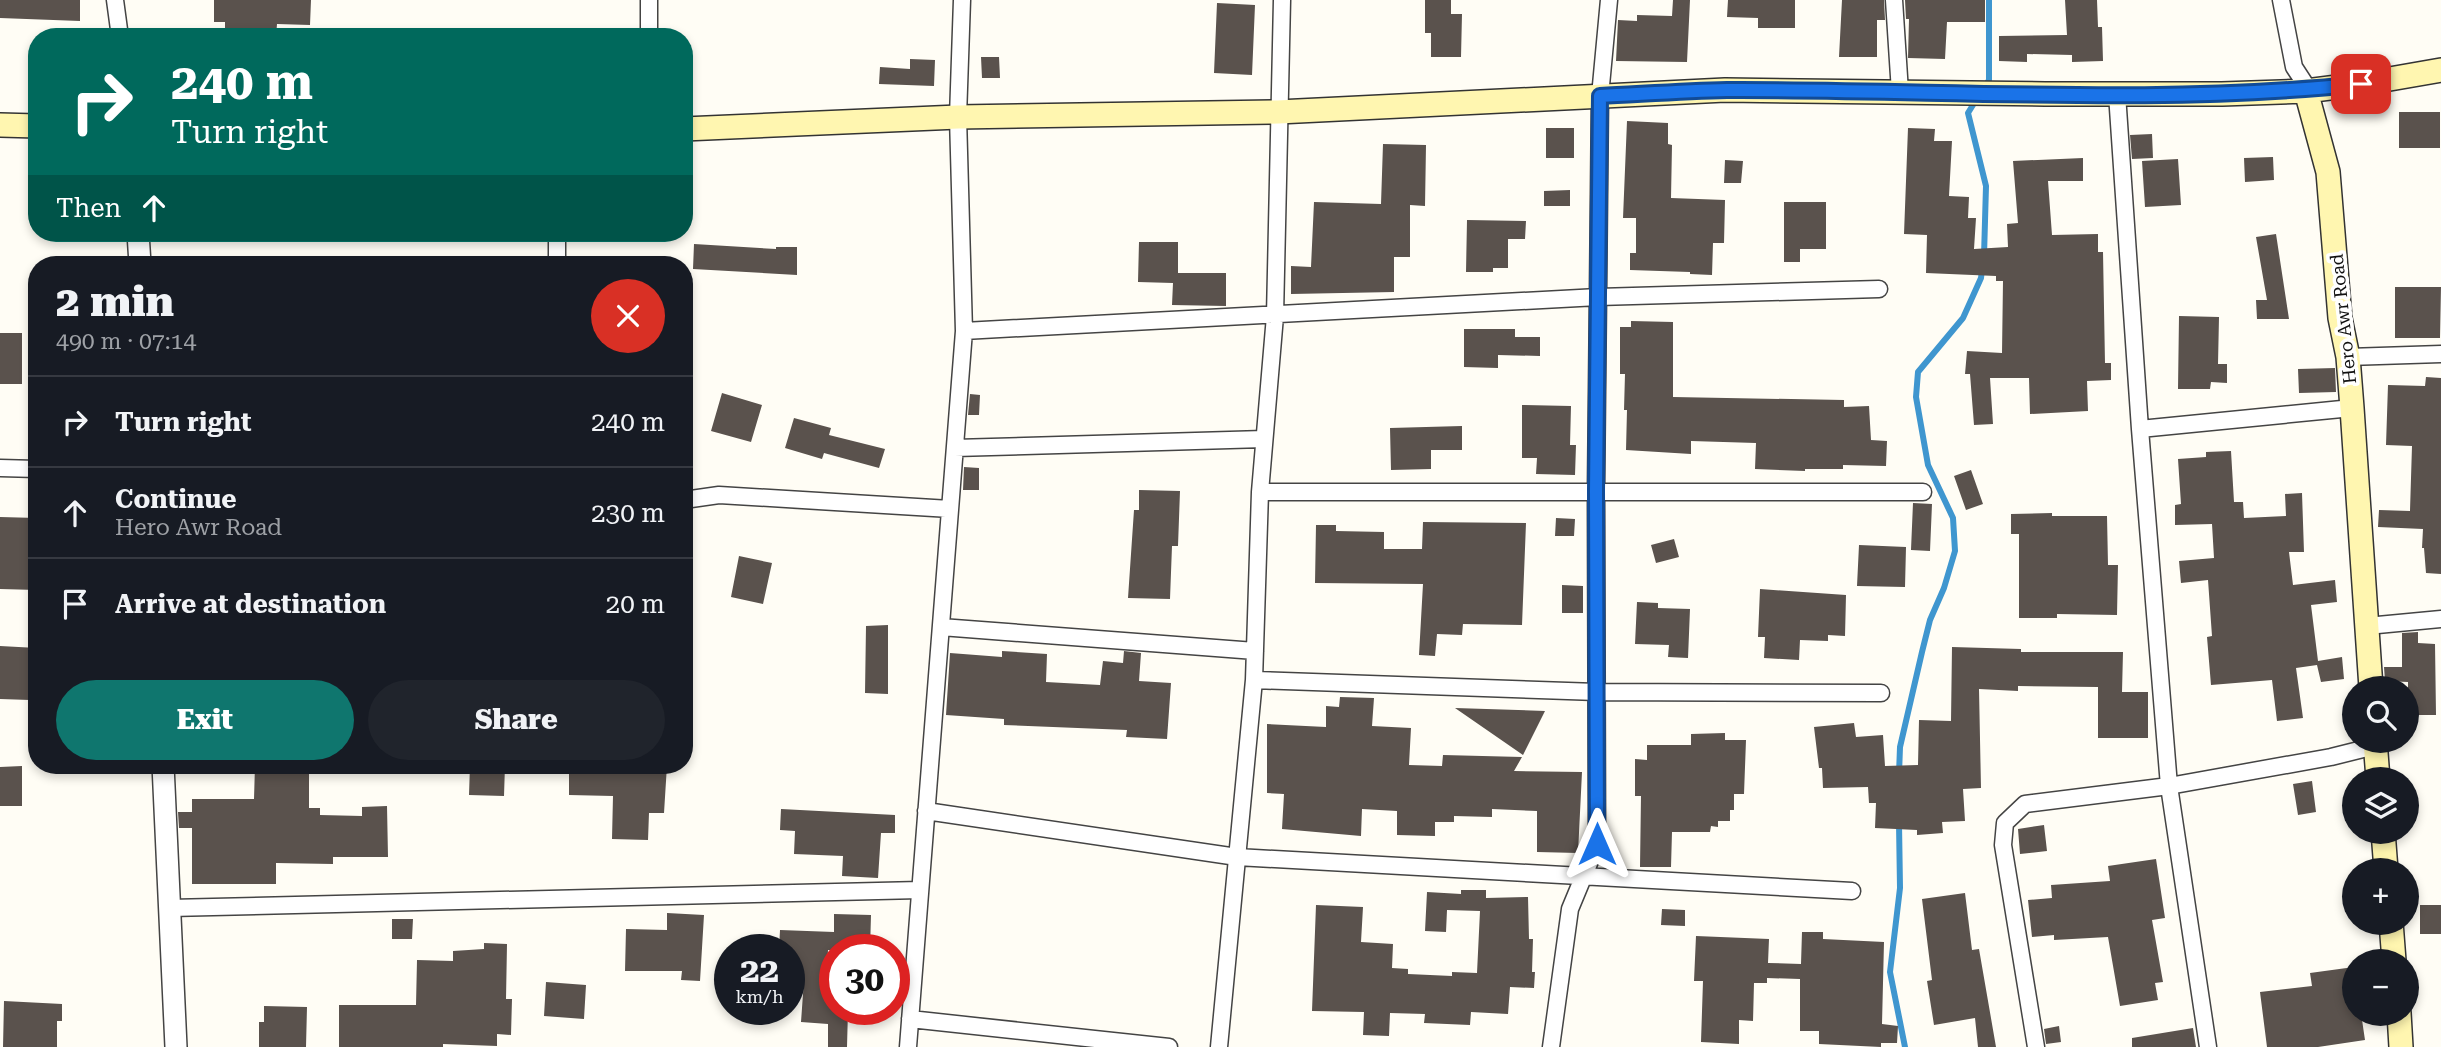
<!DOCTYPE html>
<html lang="en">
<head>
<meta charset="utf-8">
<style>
	body { margin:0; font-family:"Roboto Serif",serif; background:#20242c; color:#f1f3f6; height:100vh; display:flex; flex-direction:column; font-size:26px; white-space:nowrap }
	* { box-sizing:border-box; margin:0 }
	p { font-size:23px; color:#9ea1a6 }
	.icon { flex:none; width:38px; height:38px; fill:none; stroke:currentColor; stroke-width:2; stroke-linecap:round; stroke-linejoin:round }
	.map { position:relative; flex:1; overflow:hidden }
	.sheet { position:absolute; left:28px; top:256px; width:665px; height:518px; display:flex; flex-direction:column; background:#171b24; border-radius:28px; box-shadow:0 4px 10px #0003 }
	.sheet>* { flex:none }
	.top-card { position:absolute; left:28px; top:28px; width:665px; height:214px; border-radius:28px; box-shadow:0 4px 10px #0003; background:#00695c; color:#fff; overflow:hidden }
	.buttons { position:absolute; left:2342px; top:676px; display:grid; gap:14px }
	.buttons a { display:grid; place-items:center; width:77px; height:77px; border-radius:50%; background:#171b24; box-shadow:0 4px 10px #0003; font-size:35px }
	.speed { position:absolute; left:714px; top:934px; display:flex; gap:14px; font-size:35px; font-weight:700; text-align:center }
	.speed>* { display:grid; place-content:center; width:91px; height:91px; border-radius:50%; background:#171b24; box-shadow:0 4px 10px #0003; line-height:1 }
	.speed small { font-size:18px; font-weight:400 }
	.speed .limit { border:10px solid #d22; background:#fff; color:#111 }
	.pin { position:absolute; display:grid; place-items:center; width:60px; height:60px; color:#fff; margin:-30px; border-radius:14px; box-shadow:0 4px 10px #0006 }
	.me { position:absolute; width:77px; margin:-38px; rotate:0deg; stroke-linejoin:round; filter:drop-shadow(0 0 5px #0008) }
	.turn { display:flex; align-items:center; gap:24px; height:147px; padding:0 28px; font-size:32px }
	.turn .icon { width:91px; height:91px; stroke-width:2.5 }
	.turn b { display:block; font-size:49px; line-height:60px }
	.then { display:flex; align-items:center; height:66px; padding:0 28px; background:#0003; gap:14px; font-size:26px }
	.round { display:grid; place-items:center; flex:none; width:74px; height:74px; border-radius:37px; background:#20242c }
	.head { display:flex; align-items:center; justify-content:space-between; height:119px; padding:0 28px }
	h1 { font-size:42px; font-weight:800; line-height:52px }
	.cta { display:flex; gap:14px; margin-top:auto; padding:14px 28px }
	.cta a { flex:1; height:80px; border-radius:42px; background:#0f766e; color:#fff; font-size:28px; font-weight:800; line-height:80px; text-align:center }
	.cta a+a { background:#20242c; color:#f1f3f6 }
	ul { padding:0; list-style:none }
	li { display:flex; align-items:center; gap:21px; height:91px; padding:0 28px; border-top:2px solid #363941 }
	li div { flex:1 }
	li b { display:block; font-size:26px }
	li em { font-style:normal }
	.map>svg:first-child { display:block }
</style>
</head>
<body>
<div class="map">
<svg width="2441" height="1047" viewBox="0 0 2441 1047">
	<rect width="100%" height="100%" fill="#fffdf5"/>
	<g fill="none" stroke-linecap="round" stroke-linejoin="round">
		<!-- stream -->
		<path stroke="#3f96cf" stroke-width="6" d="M1984,88L1989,80V0
			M1976,100L1968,113L1986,186L1984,256
			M1899,774L1900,747L1922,652L1930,620L1944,588L1955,551L1953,518L1928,465L1916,397L1918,372L1963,318L1981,278L1982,270
			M1899,823L1900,888L1890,972L1905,1047"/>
	</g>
	<!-- building -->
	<path fill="#5a524d" d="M0,0H80V21L0,18Z
		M214,0H311L310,25L277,24L276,37L225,36V22H214Z
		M1425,0H1451V14H1462L1461,57H1431V33H1425Z
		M1673,0H1690L1687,62L1616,61L1618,20L1637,21V15L1672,16Z
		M1728,0H1795V28H1758V18L1727,17Z
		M1842,0H1884L1885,20H1877V57H1839Z
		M1905,0H1985V22H1947L1945,59L1908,58L1909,19H1906Z
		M2065,0H2097L2098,27H2102L2103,61L2072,62V55L2027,54V62L1999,61V36L2067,35Z
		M1217,3L1255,5L1252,75L1214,73Z
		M981,57H999L1000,78H982Z
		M910,59L935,60L934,86L879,84L880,67L910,69Z
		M2399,112H2440V148H2399Z
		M1627,121L1668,123V144L1672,145L1671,198L1725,200L1724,243H1713L1712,275L1690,274V272L1630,270V253H1636V218H1623Z
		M1546,128H1574V158H1546Z
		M1908,128L1935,129L1934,141H1952L1949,196L1969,197L1968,218H1976L1974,249L2008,247L2007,224L2018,223L2013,161L2083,158V181H2048L2052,235L2098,234V252H2103L2105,363H2111V380L2087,381L2088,411L2030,414L2029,378H1990L1993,424L1974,425L1970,374H1965L1967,351L2002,353L2003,281H1996V276L1926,273L1927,235L1904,234Z
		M2152,134L2153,158L2132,159L2130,135Z
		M1383,144L1426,145L1425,206L1410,205V257H1394V292L1291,294V266L1311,267L1314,202L1381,204Z
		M2273,157L2274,180L2245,182L2244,158Z
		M2178,159L2181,205L2145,207L2142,161Z
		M1725,160L1743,161L1741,183H1724Z
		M1570,190V206H1544V191Z
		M1784,202H1826V249H1800V262H1784Z
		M1467,220L1526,221L1525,239H1508V268H1493V272H1466Z
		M2276,234L2289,319H2257L2256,300H2267L2256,237Z
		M1139,242H1178V273H1226V306L1172,305L1173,283L1138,282Z
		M694,244L776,249V247H797V275L693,269Z
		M2395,287H2441L2440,338H2395Z
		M2179,316L2219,317L2218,364H2227V383L2211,382L2210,389H2178Z
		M1631,321L1673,322V397L1844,400V407L1869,406L1871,440L1887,441L1886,466L1843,465V469H1805V471L1755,469L1756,443L1691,441V454L1626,450L1627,410H1624L1625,374H1620V327H1631Z
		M1464,329H1515V337H1540V356L1498,355V368L1464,367Z
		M0,333H22V384H0Z
		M2335,368L2336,392L2299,393L2298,369Z
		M2426,377L2441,378V574L2426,573L2424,548H2422L2423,529L2378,527L2379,510L2410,511L2412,446L2386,445L2388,385L2425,386Z
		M722,393L762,405L751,442L711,431Z
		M970,394L980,395L979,415H968Z
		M1522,405L1571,406L1570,445H1576L1575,475L1536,474L1537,458H1522Z
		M794,418L831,428L829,435L885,449L879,468L824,453L822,459L785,448Z
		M1462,426V450H1431V469L1391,470L1390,428Z
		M2231,451L2234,502H2243L2244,518L2286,516L2285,494L2302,493L2304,552H2289L2293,585L2335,580L2337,602L2311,605L2318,661L2342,657L2344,679L2321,682L2317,665L2296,668L2303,718L2277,721L2272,680L2211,685L2207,637L2212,636L2208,580L2181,583L2179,561L2214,558L2212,524L2175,525V505L2181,504L2178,459L2206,457V452Z
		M964,467L979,468V490H963Z
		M1971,470L1983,504L1966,510L1954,476Z
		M1139,490L1180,491L1178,546H1172L1170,599L1128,598L1134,510H1139Z
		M1913,503L1932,504L1930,551L1911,550Z
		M2052,513V516H2107L2108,565H2118L2117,615L2057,614V618H2019V534H2011V514Z
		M0,517L37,518V590L0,589Z
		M1556,518L1575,519L1574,536H1555Z
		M1423,522L1526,523L1522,625L1463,624L1462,635L1437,634L1435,656L1419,655L1423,584L1315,583L1316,525H1336V531L1384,532V549H1422Z
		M1674,539L1679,557L1656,563L1651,545Z
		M1859,545L1906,547L1905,587L1857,586Z
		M739,556L772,563L763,604L731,597Z
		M1562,585L1583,586V613H1562Z
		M1760,589L1846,595L1845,636L1828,635V641L1800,640L1799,660L1764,658L1765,637H1758Z
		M1637,602L1658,603V608L1690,609L1688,658L1668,657L1669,645L1635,644Z
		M888,625V694L865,693L866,626Z
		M2418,632V643L2435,644L2436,715H2408V682L2385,681L2384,667H2402V633Z
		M0,646L37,648V668L31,667L30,700L0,699Z
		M1952,647L2021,649V652H2123L2122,692H2148V738H2098V687L2018,686V691L1979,689L1981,788L1963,789L1965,821L1942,822L1943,833L1917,835V830L1875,828L1876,803H1869L1868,787L1823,788L1822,768H1819L1814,727L1854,723L1856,737L1883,735L1885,766L1918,765L1919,720L1951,721Z
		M1002,651L1047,654L1046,682L1100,685L1103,661L1123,663L1124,651L1141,653L1139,681L1171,683L1167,739L1126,737L1127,730L1004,725V719L946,715L950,653L1002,657Z
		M1340,697L1374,698L1372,726L1411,728L1409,765L1442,766L1443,755L1522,757L1514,771L1582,772L1578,853L1537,852V811L1492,809V817L1454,816V822H1435V836L1397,835V811L1362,809L1361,836L1282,829L1284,794L1267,793V724L1326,727V706L1339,707Z
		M1455,708L1545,711L1523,755Z
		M1725,733V740H1746L1744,794H1734V810H1730V821H1718V827L1711,826L1710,832H1672L1671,867H1640L1641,796H1635V759L1647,760V745H1691V734Z
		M255,765H309V808H320V815L362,816V807L387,806L388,857H333V864L276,863V884H192V828H179L178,812H192V799H254Z
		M470,765H505L504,796L469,795Z
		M569,765H667L664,813H649L648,840L612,839L613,796L569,795Z
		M22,766V806H0V767Z
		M2312,781L2316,812L2298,815L2293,784Z
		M781,809L895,815V833H881L878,878L842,876L843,856L794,854L795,831L780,830Z
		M2044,825L2047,851L2020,854L2018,829Z
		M2156,859L2165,918L2152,920L2163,982L2155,983L2158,1000L2120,1006L2108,937L2054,940V935L2032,937L2028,900L2052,898L2051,885L2110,881L2108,866Z
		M1461,890H1486V898L1528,897L1529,939H1533L1532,972H1535L1534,988L1510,987L1508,1014L1471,1012L1470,1025L1424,1023L1425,1014L1390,1013L1389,1036L1363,1035L1364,1012L1312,1011L1316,905L1363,907L1361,942L1393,944L1392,968L1408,969V974L1452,976V972L1477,973L1480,911L1447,910L1446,932L1425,931L1427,892L1461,894Z
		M1965,893L1972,950L1979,949L1996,1047H1978L1975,1018L1934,1025L1927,981L1932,980L1922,899Z
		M2420,905H2441V934H2420Z
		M1662,909L1685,910V926L1661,925Z
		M667,913L704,915L700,981L681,980L682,971H625L626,929L667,930Z
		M834,914L871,915L870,950H828L826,992H835V1010H848L847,1047H828V1024L801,1022L804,980H789V950H779L780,930L834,932Z
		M392,919H413L412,939H392Z
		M1802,932H1823V939L1884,942L1882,1024L1898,1026L1897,1043H1881V1047L1819,1044V1031H1800V979L1767,978V983H1754L1753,1021L1739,1020V1044L1701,1042L1703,981H1694L1696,936L1769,939L1768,963L1801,964Z
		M484,943L507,944L506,999H512L511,1035L497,1034V1046L443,1044V1047H339V1005H416L417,960L453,961V951L484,949Z
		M2354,967V1013H2361L2365,1040L2318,1047H2267L2260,992L2312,986L2310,973Z
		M546,982L586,985L584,1019L544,1016Z
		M4,1001L62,1004V1021H57V1047H3Z
		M264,1006L307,1007L306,1047H259V1022H264Z
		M2059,1026L2061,1042L2046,1044L2044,1029Z
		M2193,1028L2196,1047H2132V1038Z"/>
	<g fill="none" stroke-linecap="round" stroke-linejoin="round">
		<!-- minor casing -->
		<g stroke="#444" stroke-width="19">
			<path id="minor" d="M115,0L120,37
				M1894,0L1900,92
				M2281,0L2294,67L2309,90
				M649,37V0
				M2117,94L2140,429L2169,786L2208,1047
				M557,264V233
				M964,331L1598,297L1879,289
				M2348,357L2441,354
				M2140,429L2352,408
				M955,448L1264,439
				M0,468L37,469
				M1260,492H1923
				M684,500L719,495L950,509
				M2367,626L2441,619
				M941,627L1255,651
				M1254,680L1597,692L1881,693
				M926,811L1237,857L1852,891
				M170,908L920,890
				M910,1019L1169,1047
				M908,1047L964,331L958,117L962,0
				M1219,1047L1254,680L1260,492L1275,316L1282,0
				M1551,1047L1570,909L1597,844L1596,491L1600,96L1609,0
				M2036,1047L2003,845L2005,823L2025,804L2169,786L2331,757L2375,746"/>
		</g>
		<!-- tertiary casing -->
		<g stroke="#444" stroke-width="24">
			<path id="tertiary" d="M138,233L140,264
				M163,765L176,1047"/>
		</g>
		<!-- secondary casing -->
		<g stroke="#333" stroke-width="26">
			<path id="secondary" d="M2306,91L2328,172L2340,318L2348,357L2352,408L2371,688
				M0,125L37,126
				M684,129L958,117L1278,112L1725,90L2045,94H2222L2306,91L2361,84L2441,70
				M2375,740L2378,779
				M2383,831L2386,870
				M2391,922L2394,961
				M2399,1013L2401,1047"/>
		</g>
		<!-- minor -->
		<use href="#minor" stroke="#fff" stroke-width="16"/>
		<!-- tertiary -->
		<use href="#tertiary" stroke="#fff" stroke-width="21"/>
		<!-- secondary -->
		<use href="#secondary" stroke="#fff6b0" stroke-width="23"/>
	</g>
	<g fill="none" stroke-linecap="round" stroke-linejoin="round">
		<!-- route casing -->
		<g stroke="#114b97" stroke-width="18">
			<path id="route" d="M1597,844L1596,491L1600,96C1642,94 1684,91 1727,90C1938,89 2151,106 2361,84"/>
		</g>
		<!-- route -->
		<use href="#route" stroke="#1a73e8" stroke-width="12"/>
	</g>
	<g text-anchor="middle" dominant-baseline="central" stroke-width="7" stroke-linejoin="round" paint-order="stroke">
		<!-- street labels -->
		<g font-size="18" fill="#111" stroke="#fff">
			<text transform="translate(2343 319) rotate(-96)">Hero Awr Road</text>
		</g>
	</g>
</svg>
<div class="buttons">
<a><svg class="icon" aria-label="search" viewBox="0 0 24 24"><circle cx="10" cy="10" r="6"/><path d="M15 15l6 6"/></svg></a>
<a><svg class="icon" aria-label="layers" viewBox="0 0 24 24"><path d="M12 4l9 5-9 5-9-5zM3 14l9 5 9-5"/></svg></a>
<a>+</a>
<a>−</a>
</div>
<div class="speed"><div>22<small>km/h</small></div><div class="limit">30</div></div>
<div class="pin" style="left:2361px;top:84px;background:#d93025"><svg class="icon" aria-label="arrive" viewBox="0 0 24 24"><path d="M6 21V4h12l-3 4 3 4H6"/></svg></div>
<svg class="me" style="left:1597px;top:844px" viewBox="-20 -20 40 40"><path d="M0-17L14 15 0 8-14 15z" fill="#1a73e8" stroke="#fff" stroke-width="4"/></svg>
<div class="top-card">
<div class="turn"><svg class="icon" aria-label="right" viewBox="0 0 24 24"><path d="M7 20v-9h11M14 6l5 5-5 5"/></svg><div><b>240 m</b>Turn right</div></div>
<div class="then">Then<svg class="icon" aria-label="ahead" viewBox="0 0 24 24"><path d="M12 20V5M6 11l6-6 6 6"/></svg></div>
</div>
<section class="sheet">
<div class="head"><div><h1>2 min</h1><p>490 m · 07:14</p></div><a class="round" style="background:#d93025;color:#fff"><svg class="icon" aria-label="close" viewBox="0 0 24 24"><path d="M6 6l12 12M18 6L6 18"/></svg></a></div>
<ul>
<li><svg class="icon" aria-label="right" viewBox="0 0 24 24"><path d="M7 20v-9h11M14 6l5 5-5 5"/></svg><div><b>Turn right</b></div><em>240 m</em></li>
<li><svg class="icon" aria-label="ahead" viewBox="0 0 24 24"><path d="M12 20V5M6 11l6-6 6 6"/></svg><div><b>Continue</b><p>Hero Awr Road</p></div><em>230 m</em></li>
<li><svg class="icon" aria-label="arrive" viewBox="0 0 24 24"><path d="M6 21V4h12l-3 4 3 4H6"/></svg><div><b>Arrive at destination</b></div><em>20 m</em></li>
</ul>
<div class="cta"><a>Exit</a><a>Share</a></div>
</section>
</div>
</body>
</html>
